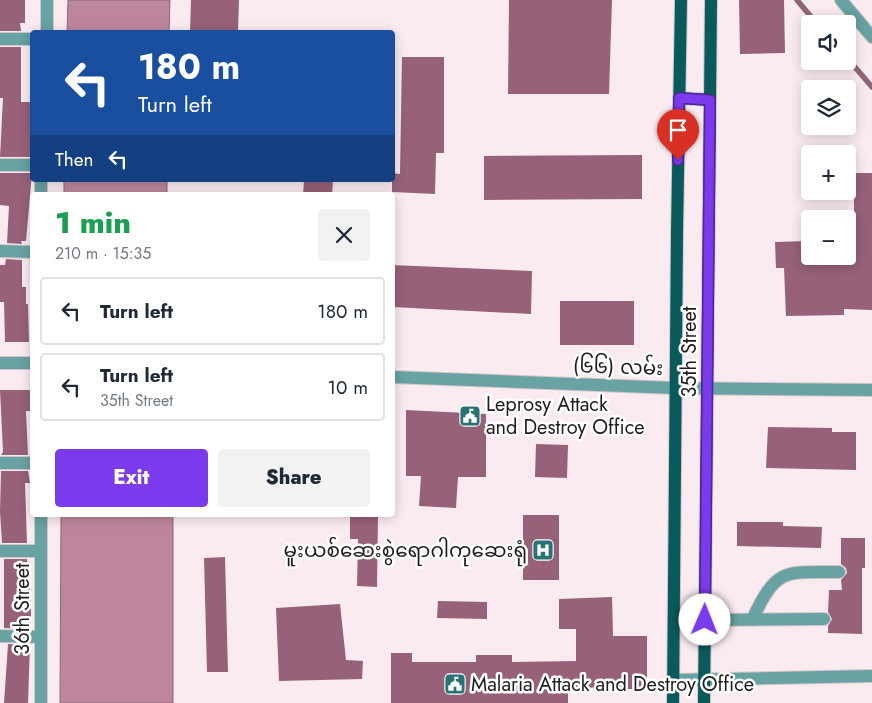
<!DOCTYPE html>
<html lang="en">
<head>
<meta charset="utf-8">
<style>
	body { margin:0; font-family:Jost,"Noto Sans Myanmar",sans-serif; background:#f2f2f3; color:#1f2937; height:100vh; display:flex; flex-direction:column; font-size:19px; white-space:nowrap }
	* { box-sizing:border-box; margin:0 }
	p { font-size:16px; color:#747a83 }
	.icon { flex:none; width:28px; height:28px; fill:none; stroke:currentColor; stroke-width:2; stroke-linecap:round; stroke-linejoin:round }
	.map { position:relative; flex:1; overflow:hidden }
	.drawer { position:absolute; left:30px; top:192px; width:365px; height:325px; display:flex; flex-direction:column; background:#fff; border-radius:5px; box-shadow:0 2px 12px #0003 }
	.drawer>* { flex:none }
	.hud { position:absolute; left:30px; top:30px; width:365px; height:152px; border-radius:5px; box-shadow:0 2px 12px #0003; background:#1a4fa0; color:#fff; overflow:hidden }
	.fabs { position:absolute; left:801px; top:15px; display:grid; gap:10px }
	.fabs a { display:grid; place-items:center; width:55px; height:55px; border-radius:5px; background:#fff; box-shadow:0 2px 12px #0003; font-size:25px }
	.pin { position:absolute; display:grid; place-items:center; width:42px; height:42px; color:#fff; margin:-51px -21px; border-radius:50% 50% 50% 0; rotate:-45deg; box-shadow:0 0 5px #0007 }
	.pin .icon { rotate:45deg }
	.me { position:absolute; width:55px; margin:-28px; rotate:1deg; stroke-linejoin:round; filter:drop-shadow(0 0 4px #0008) }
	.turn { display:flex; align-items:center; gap:18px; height:105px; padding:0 25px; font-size:22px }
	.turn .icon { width:65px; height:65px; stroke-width:2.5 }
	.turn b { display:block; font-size:35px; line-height:42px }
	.then { display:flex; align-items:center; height:48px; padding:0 25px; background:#0003; gap:10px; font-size:19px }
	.round { display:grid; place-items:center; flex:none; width:52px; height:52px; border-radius:5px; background:#f2f2f3 }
	.headline { display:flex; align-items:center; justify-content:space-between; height:85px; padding:0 25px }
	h1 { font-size:30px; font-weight:800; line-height:38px; color:#1e9e55 }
	.action { display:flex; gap:10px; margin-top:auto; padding:10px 25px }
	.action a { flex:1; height:58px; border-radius:5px; background:#7c3aed; color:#fff; font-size:20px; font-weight:800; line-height:58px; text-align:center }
	.action a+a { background:#f2f2f3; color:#1f2937 }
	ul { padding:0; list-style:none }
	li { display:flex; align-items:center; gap:15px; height:68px; margin:0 10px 8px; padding:0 15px; border:2px solid #e0e1e3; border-radius:5px }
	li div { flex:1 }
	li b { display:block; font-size:19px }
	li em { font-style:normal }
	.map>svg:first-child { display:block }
</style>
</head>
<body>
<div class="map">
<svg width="872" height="703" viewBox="0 0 872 703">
	<rect width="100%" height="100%" fill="#faebf1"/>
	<!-- water -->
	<path fill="#bd869e" stroke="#8e6677" d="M68,0H170L169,32H67Z
		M64,180H167V195H64Z
		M61,515H173V703H60Z"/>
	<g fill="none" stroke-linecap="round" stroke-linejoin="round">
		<!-- stream -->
		<path stroke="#8e6677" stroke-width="5.5" d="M797,0L817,24
			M848,59L872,87"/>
	</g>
	<!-- building -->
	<path fill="#966179" d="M0,0H25V23H20L21,31H0Z
		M191,0H239L238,32H190Z
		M509,0H612L609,94H508Z
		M739,0H784L785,53L740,54Z
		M0,47H21V102H32V157H0L3,98H0Z
		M402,57H444V153H436L435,194L392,192V173L400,174Z
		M642,155V199L484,200V156Z
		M0,173H32L26,241H21L22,244L7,243L9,206L0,205Z
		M854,173H872V310L844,309V315L786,316L784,268H776L775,242L810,241V256H854Z
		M304,180H333L332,195H303Z
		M6,259L22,260V287H26V304H28L29,342H5L4,302H0V265H5Z
		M392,265L532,271L531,314L392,307Z
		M560,301H634V345H560Z
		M0,390H30L31,411H26L28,455H1L3,452Z
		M406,410L486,414V477H458L456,508L419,506L421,476H406Z
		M768,427L832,428V432H856V470L766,468Z
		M536,444L568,445L567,478L535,477Z
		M1,471H28L30,483H25L27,543H2L0,512Z
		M350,515H378L377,587L357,586L358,539H350Z
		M523,515H559V580H523Z
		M737,522H783V526L822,527L821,548L737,546Z
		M841,538H865V568H862V634L828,633V626L832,619L828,612L829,590H842L841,580L847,573L846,568L841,564Z
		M225,557L228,672H207L204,558Z
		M4,559H27L31,601V629L4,628Z
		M612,597L613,636H647V689H627V687L568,688V703H391V653H412V662H476V655H512V662L576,661V629H559V599Z
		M438,601L487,602V619L437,618Z
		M340,604L346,660L363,661L362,679L279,681L276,608Z
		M8,644L30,645L28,703H4Z"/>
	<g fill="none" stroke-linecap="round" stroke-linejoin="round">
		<!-- minor casing -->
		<g stroke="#d3c6cb" stroke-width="14">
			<path id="minor" d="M841,0L872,37
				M47,32V0
				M0,39H32
				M0,165H32
				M41,195V180
				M0,251L32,252
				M0,463H32
				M0,551H41
				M705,620L824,619
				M752,620C777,567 784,572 839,572
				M0,636L41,637
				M673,680L872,676
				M41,703V515"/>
		</g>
		<!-- tertiary casing -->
		<g stroke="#d3c6cb" stroke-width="14">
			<path id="tertiary" d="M0,363H32
				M392,377L675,388L872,390"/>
		</g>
		<!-- primary casing -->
		<g stroke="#d3c6cb" stroke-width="14">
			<path id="primary" d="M679,98L710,100
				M673,703L677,233L681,0
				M704,703L711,0"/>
		</g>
		<!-- minor -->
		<use href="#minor" stroke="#68a2a3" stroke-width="12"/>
		<!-- tertiary -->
		<use href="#tertiary" stroke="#68a2a3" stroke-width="12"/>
		<!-- primary -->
		<use href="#primary" stroke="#0b5a5b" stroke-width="12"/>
	</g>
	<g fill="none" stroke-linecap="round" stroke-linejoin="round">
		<!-- route casing -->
		<g stroke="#51269a" stroke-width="12">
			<path id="route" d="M678,160L679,98L710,100L705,620"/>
		</g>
		<!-- route -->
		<use href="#route" stroke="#7c3aed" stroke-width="9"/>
	</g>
	<!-- icons -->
	<defs>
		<g id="civic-square" transform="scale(1.125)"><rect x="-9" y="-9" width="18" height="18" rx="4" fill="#297375" stroke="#fff"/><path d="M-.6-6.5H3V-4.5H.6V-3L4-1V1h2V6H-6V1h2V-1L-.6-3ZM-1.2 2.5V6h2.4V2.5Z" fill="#fff"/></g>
		<g id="hospital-square" transform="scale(1.125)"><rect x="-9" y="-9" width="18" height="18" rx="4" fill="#297375" stroke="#fff"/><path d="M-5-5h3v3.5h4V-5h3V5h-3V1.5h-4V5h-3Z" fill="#fff"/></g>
	</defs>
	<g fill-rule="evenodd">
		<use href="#civic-square" x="470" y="416"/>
		<use href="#hospital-square" x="543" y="550"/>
		<use href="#civic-square" x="455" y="684"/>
	</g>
	<g text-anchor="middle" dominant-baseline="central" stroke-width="5" stroke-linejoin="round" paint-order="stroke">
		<!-- street labels -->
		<g font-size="20" fill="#201b1d" stroke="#fff">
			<text transform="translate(689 352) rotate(-90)">35th Street</text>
			<text transform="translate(618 367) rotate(2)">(၆၆) လမ်း</text>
			<text transform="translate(22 609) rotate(-90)">36th Street</text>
		</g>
		<!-- poi labels -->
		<g font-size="20" fill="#201b1d" stroke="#fff" text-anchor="start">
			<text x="486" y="404">Leprosy Attack<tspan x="486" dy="23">and Destroy Office</tspan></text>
			<text x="527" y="550" text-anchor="end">မူးယစ်ဆေးစွဲရောဂါကုဆေးရုံ</text>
			<text x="471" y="684">Malaria Attack and Destroy Office</text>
		</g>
	</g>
</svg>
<div class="fabs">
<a><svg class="icon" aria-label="sound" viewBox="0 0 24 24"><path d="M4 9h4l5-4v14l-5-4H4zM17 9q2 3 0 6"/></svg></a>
<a><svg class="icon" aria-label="layers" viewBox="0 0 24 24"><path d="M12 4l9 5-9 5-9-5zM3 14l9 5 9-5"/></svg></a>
<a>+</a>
<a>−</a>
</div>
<div class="pin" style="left:678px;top:160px;background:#d93025"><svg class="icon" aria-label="arrive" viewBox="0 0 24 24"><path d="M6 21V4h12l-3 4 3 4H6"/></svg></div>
<svg class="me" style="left:705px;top:620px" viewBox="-20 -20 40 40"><circle r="19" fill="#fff"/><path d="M0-13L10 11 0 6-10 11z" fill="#7c3aed"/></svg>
<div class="hud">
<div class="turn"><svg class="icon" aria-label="left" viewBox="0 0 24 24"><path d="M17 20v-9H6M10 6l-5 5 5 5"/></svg><div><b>180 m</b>Turn left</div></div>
<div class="then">Then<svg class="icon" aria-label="left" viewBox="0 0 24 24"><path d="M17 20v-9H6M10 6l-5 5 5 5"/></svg></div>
</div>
<section class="drawer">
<div class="headline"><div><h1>1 min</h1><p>210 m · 15:35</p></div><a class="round"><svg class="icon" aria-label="close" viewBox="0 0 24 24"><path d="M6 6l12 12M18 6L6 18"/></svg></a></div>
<ul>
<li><svg class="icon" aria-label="left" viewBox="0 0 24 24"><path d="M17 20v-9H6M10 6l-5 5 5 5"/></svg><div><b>Turn left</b></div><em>180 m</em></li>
<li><svg class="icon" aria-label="left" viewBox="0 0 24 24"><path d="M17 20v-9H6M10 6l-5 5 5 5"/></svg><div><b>Turn left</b><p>35th Street</p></div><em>10 m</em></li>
</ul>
<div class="action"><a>Exit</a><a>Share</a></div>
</section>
</div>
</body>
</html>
